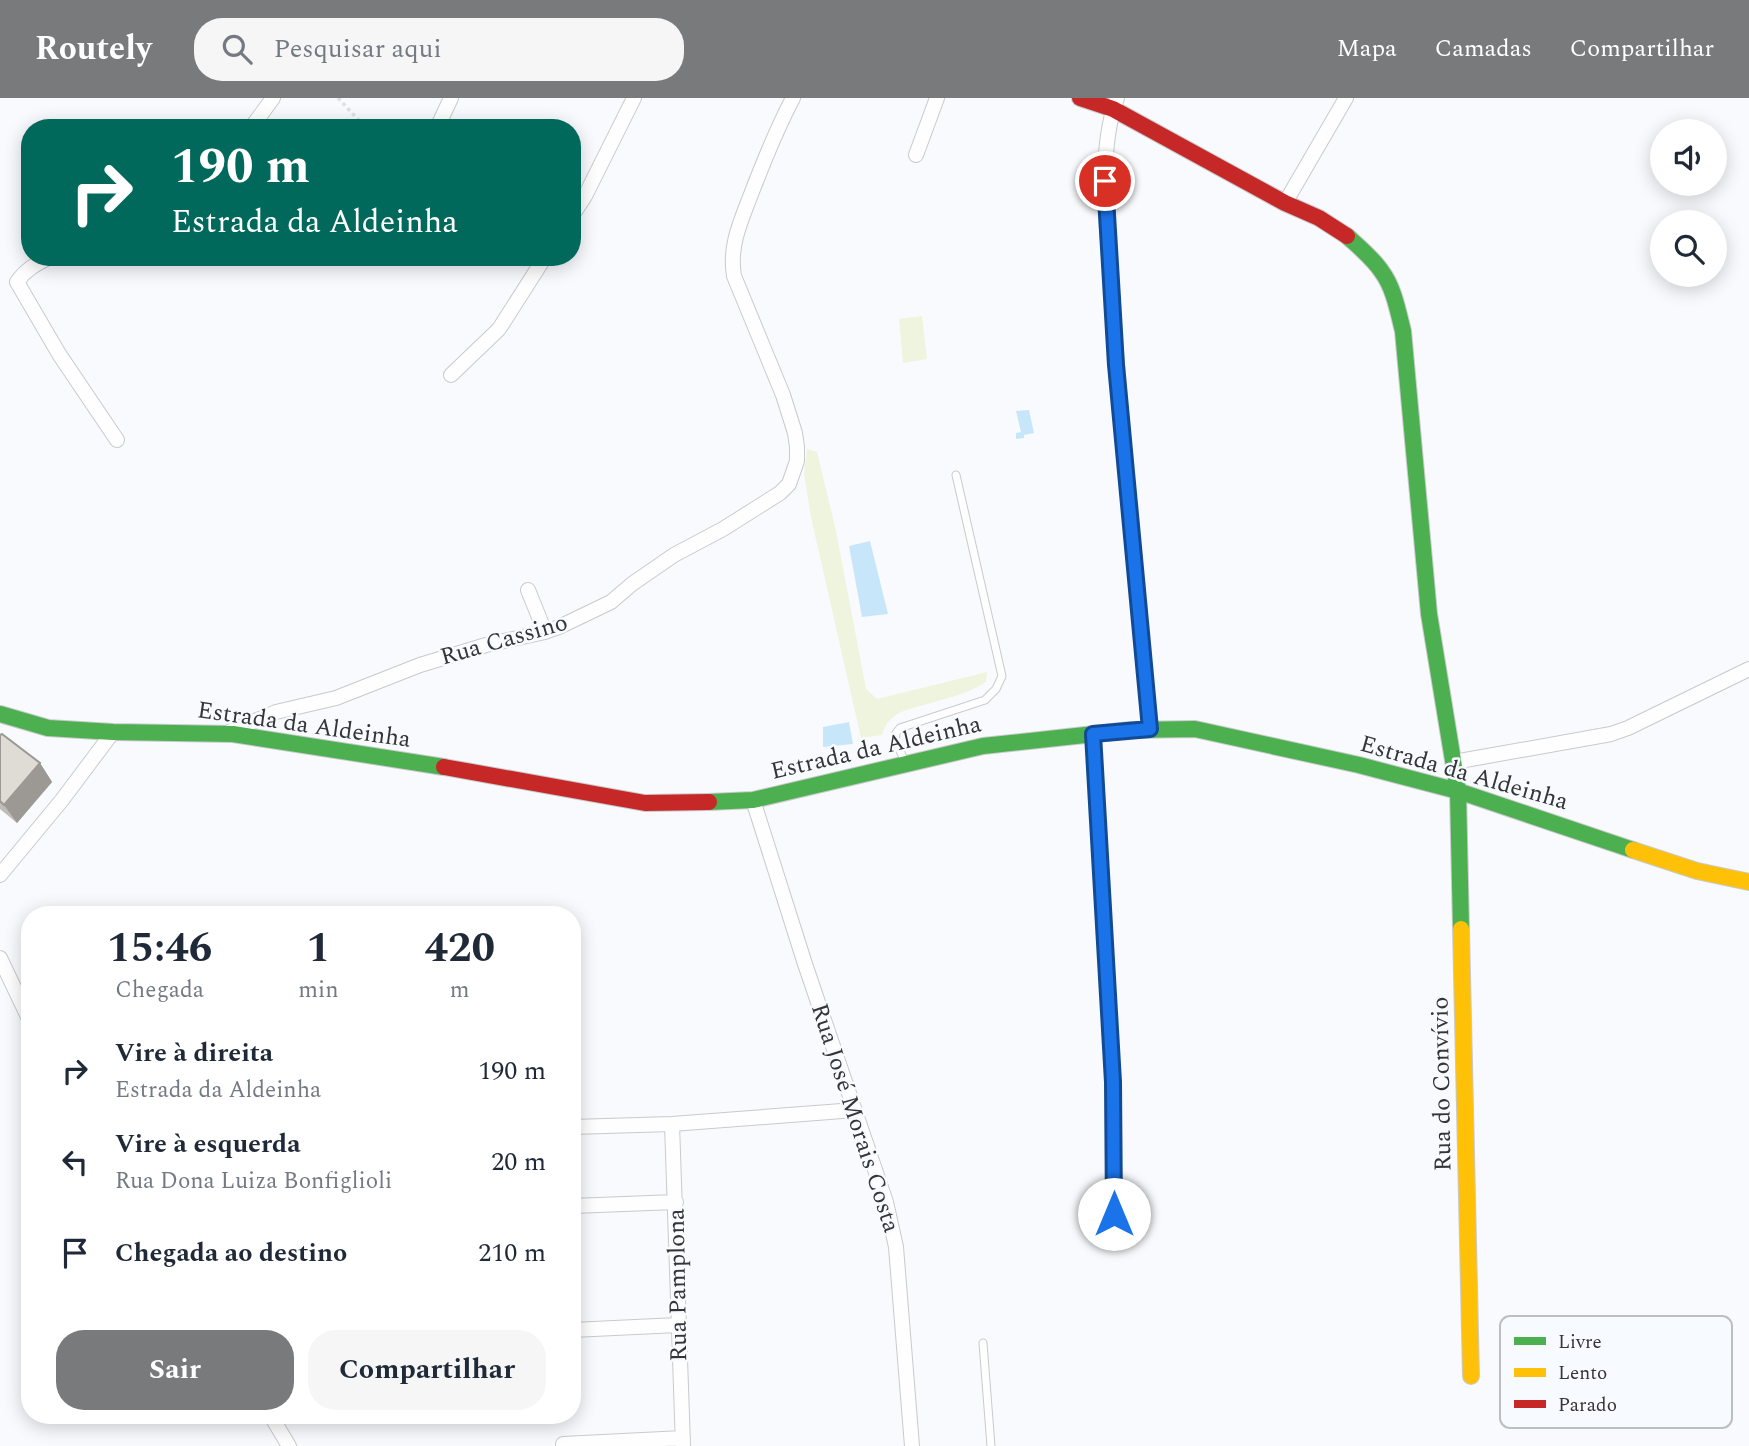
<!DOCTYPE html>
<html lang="pt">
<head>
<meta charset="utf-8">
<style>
	body { margin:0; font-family:Spectral,serif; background:#f6f6f7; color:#1f2937; height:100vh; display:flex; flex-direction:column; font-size:26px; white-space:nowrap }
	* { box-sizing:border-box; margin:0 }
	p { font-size:23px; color:#747a83 }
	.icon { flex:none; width:38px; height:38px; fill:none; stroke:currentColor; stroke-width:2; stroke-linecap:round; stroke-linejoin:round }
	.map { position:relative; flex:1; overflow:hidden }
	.details { position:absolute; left:21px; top:808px; width:560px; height:518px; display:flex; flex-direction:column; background:#fff; border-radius:28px; box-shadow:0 4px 18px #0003 }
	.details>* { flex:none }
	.banner { position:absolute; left:21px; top:21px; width:560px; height:147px; border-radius:28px; box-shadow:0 4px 18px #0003; background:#00695c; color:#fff; overflow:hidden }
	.tools { position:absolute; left:1650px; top:21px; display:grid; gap:14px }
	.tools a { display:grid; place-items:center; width:77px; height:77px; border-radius:50%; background:#fff; box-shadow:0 4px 18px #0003; font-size:35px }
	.pin { position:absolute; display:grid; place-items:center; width:60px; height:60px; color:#fff; margin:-30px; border:4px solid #fff; border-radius:50%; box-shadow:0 2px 7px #0007 }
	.me { position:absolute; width:77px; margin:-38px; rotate:0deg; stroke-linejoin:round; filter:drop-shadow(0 0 5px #0008) }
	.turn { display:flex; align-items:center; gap:24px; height:147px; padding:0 35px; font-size:32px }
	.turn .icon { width:91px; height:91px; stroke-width:2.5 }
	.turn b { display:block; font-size:49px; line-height:60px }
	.eta { display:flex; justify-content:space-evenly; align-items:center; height:119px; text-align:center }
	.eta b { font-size:42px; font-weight:700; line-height:49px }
	.button { display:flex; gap:14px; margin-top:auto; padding:14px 35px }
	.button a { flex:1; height:80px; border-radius:28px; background:#797a7c; color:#fff; font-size:28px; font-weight:700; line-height:80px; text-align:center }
	.button a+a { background:#f6f6f7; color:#1f2937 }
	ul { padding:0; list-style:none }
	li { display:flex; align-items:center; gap:21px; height:91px; padding:0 35px }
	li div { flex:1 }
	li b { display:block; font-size:26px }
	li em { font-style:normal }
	header { display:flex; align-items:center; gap:42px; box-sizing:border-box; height:98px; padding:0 35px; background:#797a7c; color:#fff }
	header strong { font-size:33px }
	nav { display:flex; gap:38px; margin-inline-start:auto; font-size:24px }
	.search { width:490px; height:63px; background:#f6f6f7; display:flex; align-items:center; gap:18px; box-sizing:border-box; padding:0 24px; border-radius:28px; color:#747a83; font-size:26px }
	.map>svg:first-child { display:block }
</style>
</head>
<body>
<header>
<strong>Routely</strong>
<div class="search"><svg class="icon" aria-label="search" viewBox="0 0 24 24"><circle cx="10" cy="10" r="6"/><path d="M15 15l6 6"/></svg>Pesquisar aqui</div>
<nav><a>Mapa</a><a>Camadas</a><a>Compartilhar</a></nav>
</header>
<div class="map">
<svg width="1749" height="1348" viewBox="0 0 1749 1348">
	<rect width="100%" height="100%" fill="#f8fafd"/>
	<!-- green -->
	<path fill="#eff4de" d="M922,218L927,261L903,265L899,221Z
		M807,351L817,354L836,433L866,591L877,601L987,574L986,584C968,596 944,601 924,607C914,610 901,612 893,619C887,624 884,630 882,637L861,640L811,419L804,376Z"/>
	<!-- water -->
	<path fill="#c8e6f9" d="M1029,312L1034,335L1024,337V340L1016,341V335L1021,334L1016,313Z
		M870,443L888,516L862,519L849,448Z
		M849,624L853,646L823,649V629Z"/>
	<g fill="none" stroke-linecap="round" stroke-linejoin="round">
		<!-- lane casing -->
		<g stroke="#c8cacc" stroke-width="9">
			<path id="lane" d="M906,666L895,642L896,635L900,630L985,602L996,591L1002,578L956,377
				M983,1245L991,1348"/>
		</g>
		<!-- street casing -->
		<g stroke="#c8cacc" stroke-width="16">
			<path id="street" d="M1117,0C1096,59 1108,133 1112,196C1121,341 1137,486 1150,631
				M251,30L273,0
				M437,30L451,0
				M916,57L937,0
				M1285,105L1346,0
				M572,118L585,98L634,0
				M50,159C36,166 26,171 17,184L59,256L117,342
				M451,277L499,231L545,159
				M528,492L545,534
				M229,634L276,614L336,600L420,567L486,547L545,534L559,529L611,504L632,486L674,457L723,431L780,395L789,386L797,363V349L795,335L783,297L734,178C729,149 740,125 750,99C763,65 776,32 793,0
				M1093,636L1113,983L1114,1142
				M1454,664L1611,636L1628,630L1749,571
				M753,702L805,866L886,1104L896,1149L912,1348
				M0,777L62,702L113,634
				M0,860L30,923
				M672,1026L683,1348
				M572,1029L672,1026L855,1012
				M572,1108L676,1104
				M572,1232L678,1227
				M271,1318L289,1348
				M563,1346L683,1340"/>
		</g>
		<!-- fast casing -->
		<g stroke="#c8cacc" stroke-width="18">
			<path id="fast" d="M1347,138C1359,149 1373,160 1382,174C1394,190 1398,214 1403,233L1429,516L1458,693L1461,831
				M0,616L48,630L113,634L233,636L444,669
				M709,704L753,702L983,648L1131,632L1195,631L1359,667L1458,693L1633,752"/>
		</g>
		<!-- slow casing -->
		<g stroke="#c8cacc" stroke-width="18">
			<path id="slow" d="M1633,752L1697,773L1749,784
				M1461,831L1471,1278"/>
		</g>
		<!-- jam casing -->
		<g stroke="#c8cacc" stroke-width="18">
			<path id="jam" d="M1080,0L1113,11L1285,105L1319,120L1347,138
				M444,669L645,705L709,704"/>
		</g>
		<!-- path -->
		<path stroke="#dedfdf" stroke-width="3.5" stroke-dasharray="3.5 3.5" stroke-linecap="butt" d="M338,0L366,30"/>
		<!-- lane -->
		<use href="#lane" stroke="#fefeff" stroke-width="7"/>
		<!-- street -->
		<use href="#street" stroke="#fefeff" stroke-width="14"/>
		<!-- fast -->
		<use href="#fast" stroke="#4caf50" stroke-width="16"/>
		<!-- slow -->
		<use href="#slow" stroke="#ffc107" stroke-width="16"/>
		<!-- jam -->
		<use href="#jam" stroke="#c62828" stroke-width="16"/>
	</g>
	<!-- wall -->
	<path fill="#c0bcb7" d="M0,637L40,665L52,684L17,725L0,711Z"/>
	<!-- shaded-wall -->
	<path fill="#9c9995" d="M40,665L52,684L17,725L4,707Z"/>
	<!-- building -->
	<path fill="#dfdbd5" stroke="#9c9995" stroke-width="2" d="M2,636L40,665L4,707L0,703V637Z"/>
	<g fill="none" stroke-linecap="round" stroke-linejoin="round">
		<!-- route casing -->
		<g stroke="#114b97" stroke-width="18">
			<path id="route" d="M1105,83L1116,267L1150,631L1093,636L1113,984L1114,1116"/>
		</g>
		<!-- route -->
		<use href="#route" stroke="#1a73e8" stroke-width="12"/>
	</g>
	<g text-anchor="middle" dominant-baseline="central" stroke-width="5" stroke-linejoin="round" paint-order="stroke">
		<!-- street labels -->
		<g font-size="24" fill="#343537" stroke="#f7fafe">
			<text transform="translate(504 542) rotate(-16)">Rua Cassino</text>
			<text transform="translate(304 627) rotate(8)">Estrada da Aldeinha</text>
			<text transform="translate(876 650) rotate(-13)">Estrada da Aldeinha</text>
			<text transform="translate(1464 675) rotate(16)">Estrada da Aldeinha</text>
			<text transform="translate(1442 986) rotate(-91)">Rua do Convívio</text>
			<text transform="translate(855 1020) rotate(72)">Rua José Morais Costa</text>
			<text transform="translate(678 1187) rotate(-91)">Rua Pamplona</text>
		</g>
	</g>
	<!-- legend -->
	<rect x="1500" y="1218" width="232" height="112" rx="10" fill="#f7fafe" stroke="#bcbfc2" stroke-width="2"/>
	<rect x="1514" y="1239" width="32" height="8" fill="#4caf50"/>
	<rect x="1514" y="1270" width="32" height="9" fill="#ffc107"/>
	<rect x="1514" y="1302" width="32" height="8" fill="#c62828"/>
	<g font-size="19" fill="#343537">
		<text x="1558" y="1250">Livre</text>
		<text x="1558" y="1281">Lento</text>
		<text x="1558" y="1313">Parado</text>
	</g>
</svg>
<div class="tools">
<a><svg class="icon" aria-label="sound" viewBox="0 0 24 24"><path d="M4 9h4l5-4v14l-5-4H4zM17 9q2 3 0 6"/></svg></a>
<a><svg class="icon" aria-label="search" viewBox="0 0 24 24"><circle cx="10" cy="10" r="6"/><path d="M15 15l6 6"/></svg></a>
</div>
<div class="pin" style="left:1105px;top:83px;background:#d93025"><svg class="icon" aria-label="arrive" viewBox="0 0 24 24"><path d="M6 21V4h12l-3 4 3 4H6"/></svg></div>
<svg class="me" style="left:1114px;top:1116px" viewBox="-20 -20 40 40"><circle r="19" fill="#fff"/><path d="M0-13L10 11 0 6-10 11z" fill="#1a73e8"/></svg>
<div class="banner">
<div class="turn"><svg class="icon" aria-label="right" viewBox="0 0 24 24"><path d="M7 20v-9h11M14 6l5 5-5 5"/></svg><div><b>190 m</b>Estrada da Aldeinha</div></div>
</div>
<section class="details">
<div class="eta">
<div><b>15:46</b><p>Chegada</p></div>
<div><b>1</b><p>min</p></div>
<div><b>420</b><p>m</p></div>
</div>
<ul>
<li><svg class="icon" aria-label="right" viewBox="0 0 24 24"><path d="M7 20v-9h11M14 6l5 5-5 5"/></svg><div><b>Vire à direita</b><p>Estrada da Aldeinha</p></div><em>190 m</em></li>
<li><svg class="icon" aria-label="left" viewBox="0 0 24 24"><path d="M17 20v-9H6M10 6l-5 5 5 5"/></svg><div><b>Vire à esquerda</b><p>Rua Dona Luiza Bonfiglioli</p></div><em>20 m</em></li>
<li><svg class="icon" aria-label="arrive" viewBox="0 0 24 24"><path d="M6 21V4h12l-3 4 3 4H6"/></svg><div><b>Chegada ao destino</b></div><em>210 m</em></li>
</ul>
<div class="button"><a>Sair</a><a>Compartilhar</a></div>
</section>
</div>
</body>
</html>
